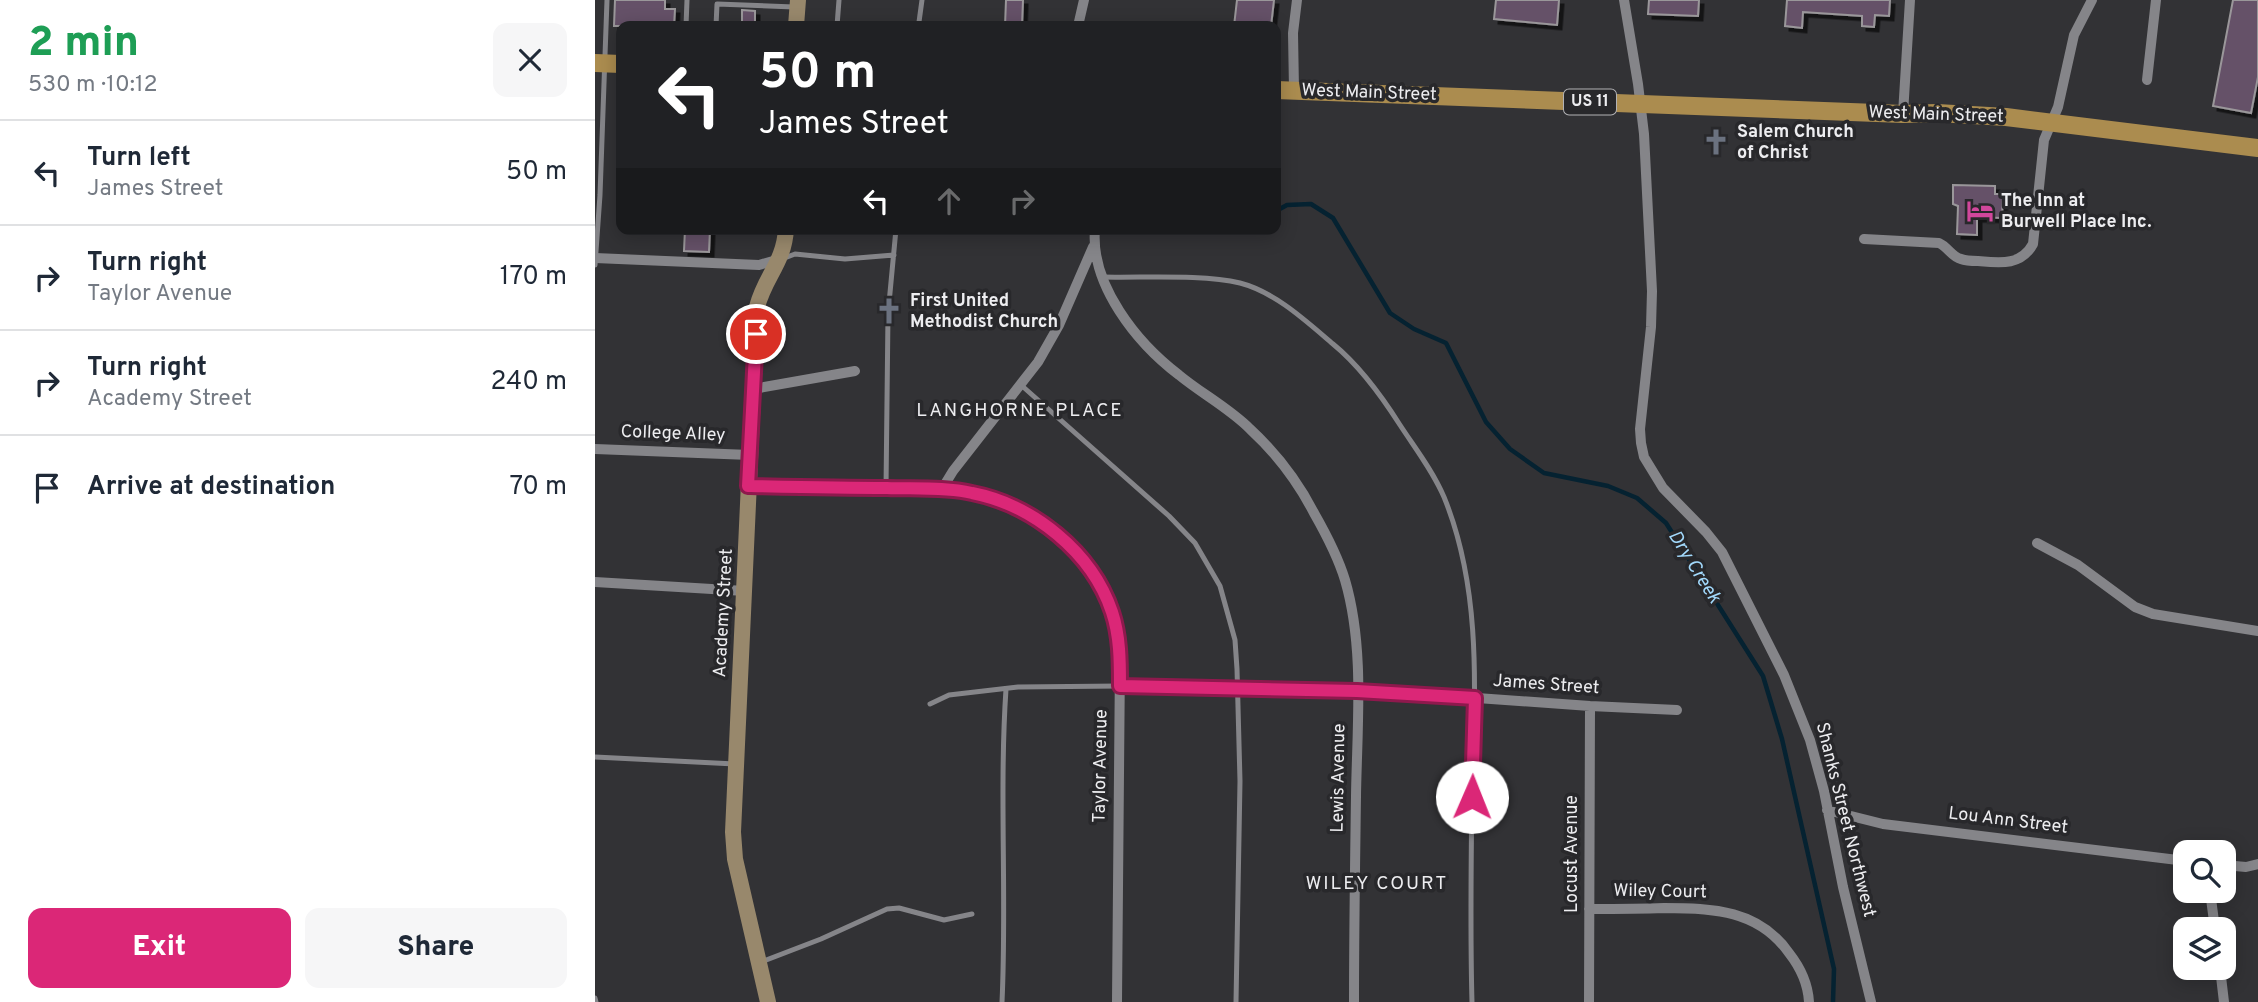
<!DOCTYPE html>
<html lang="en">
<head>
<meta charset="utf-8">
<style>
	body { margin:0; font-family:Overpass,sans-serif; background:#f6f6f7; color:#1f2937; height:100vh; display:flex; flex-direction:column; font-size:26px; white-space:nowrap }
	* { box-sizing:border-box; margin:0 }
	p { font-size:23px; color:#747a83 }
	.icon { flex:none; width:38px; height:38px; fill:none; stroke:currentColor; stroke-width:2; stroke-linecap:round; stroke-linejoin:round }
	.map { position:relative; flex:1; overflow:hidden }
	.panel { display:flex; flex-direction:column; background:#fff; width:595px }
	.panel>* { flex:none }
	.banner { position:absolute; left:21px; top:21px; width:665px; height:214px; border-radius:14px; box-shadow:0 4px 18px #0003; background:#202124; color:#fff; overflow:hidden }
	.tools { position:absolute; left:1578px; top:840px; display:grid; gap:14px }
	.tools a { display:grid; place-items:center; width:63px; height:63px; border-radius:14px; background:#fff; box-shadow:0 4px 18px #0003; font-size:35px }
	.pin { position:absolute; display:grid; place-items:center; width:60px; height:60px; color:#fff; margin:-30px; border:4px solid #fff; border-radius:50%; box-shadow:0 2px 7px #0007 }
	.me { position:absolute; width:77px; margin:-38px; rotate:1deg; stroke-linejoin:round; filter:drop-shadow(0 0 5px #0008) }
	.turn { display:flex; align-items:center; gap:24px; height:147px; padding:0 28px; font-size:32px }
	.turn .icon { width:91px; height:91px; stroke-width:2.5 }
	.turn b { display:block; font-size:49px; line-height:60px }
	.lanes { display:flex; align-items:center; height:66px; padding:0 28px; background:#0003; justify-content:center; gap:35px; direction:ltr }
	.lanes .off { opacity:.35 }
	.round { display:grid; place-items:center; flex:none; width:74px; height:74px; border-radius:14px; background:#f6f6f7 }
	.overview { display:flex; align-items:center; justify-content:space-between; height:119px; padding:0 28px }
	h1 { font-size:42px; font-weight:800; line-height:52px; color:#1e9e55 }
	.button { display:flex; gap:14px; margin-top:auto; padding:14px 28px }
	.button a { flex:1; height:80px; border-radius:14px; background:#db2777; color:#fff; font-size:28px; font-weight:800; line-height:80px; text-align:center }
	.button a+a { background:#f6f6f7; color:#1f2937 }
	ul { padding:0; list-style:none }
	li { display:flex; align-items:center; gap:21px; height:105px; padding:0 28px; border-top:2px solid #e0e1e3 }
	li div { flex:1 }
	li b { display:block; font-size:26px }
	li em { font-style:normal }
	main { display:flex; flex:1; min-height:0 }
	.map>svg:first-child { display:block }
</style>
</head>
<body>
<main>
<section class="panel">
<div class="overview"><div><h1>2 min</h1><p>530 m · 10:12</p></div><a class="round"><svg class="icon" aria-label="close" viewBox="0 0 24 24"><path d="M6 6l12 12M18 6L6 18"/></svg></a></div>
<ul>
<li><svg class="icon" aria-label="left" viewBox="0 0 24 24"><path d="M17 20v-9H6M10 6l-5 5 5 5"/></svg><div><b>Turn left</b><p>James Street</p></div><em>50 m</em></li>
<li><svg class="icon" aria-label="right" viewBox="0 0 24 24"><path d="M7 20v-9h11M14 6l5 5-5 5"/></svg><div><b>Turn right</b><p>Taylor Avenue</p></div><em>170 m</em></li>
<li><svg class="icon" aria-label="right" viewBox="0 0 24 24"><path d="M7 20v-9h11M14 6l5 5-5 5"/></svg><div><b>Turn right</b><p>Academy Street</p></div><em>240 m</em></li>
<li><svg class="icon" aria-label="arrive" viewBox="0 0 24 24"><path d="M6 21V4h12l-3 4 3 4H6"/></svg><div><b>Arrive at destination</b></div><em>70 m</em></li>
</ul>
<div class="button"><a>Exit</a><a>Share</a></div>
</section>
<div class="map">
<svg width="1663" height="1002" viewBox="0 0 1663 1002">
	<defs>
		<filter id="shadow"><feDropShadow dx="4.5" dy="4.5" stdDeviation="0" flood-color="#0009"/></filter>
	</defs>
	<rect width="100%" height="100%" fill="#323235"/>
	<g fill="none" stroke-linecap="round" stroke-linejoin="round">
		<!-- stream -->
		<path stroke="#052231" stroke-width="4.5" d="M681,211L692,205L716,204L738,218L795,313L819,329L851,343L891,422L915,449L949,473L1013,486L1042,498L1071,523L1168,676L1187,739L1239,969L1238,1002"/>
	</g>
	<!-- building -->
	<path fill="#655168" stroke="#9a979a" stroke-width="2" filter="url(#shadow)" d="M20,0H70V9H80L79,26H19Z
		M411,0H428L427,26H410Z
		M642,0H679L676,26H639Z
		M901,0H964L962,25L899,19Z
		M1054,0H1104L1103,16L1053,14Z
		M1192,0H1295L1294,16L1280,15L1279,27L1267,26V16L1208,12L1207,28L1190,26Z
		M1638,0H1663V77L1656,113L1618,106Z
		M147,10L160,11V26H147Z
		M1358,185L1400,186V194H1408L1407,218L1382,217V235L1362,234L1363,206L1358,204Z
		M90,229H115L114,252L89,251Z"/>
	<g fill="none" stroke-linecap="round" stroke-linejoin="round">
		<!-- lane -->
		<path stroke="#858589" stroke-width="5" d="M91,26L92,0
			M121,26L122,4L199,7
			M242,26L244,0
			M321,26L324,22L327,0
			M187,259L200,254L250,259L299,255
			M0,265L5,195L12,0
			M508,277C548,278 608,274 645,283C680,292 711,321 738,344C765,366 786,395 805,425C820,448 838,471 849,497C887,590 880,692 877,790C876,861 875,932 877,1002
			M426,385L574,516L600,543L625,586L640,640L642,669L645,781L641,1002
			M291,488L293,314L301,229
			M335,704L354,695L423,687L525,686
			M0,757L140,764
			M166,962L226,939L292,909L304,908L349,920L377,914
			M0,998L1,1002
			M407,1002C412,898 404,793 411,689"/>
		<!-- street -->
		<path stroke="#858589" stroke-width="10" d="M1029,0L1043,84L1049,134L1057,291L1056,327L1045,429L1046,443L1049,457L1068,488L1111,532L1127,552L1189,675L1215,740L1229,791L1248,887L1276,1002
			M483,26L489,0
			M1552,80L1561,0
			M699,90L698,33L702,0
			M1308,114L1315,0
			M500,229C495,285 542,343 584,375C607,394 634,408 655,429C681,453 703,482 719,513C731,534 743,557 750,580C770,648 762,726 761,796C760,865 759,933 759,1002
			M1269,239L1344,243C1353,247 1357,257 1366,259C1371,261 1378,261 1383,261C1405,263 1426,266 1438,244L1449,140L1463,107L1479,35L1497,0
			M0,258L164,265L185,259
			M158,389L260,371
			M0,449L155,455
			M153,486L347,489C411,491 481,533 509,591C519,613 523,636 525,659L522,1002
			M347,489L358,471L443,362L464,325L498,247
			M1442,543L1483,565L1540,607L1558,614L1663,631
			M0,582L150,591
			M525,686L812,693L995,706L1082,710
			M1232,810L1288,824L1591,861
			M1629,865L1651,867L1663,864
			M1615,891L1620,929
			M994,909C1019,909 1044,909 1069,908C1118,908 1164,910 1194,953C1205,967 1213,984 1214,1002
			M1625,968L1629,1002
			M994,1002L995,706"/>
		<!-- secondary -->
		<path stroke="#98886c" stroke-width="16" d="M201,26L203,0
			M173,1002L140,859L138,832L162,307C170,276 189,263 191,229"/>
		<!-- primary -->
		<path stroke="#ab8c4f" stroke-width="18" d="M0,63L26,64
			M681,90L1308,114L1342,113L1411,117L1663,148"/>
	</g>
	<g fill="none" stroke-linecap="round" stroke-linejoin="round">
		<!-- route casing -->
		<g stroke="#8e194d" stroke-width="18">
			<path id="route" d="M161,334L153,486C200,487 246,488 292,488C320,489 350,487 377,493C438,505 497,552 517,612C525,636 525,661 525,686L762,691L880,698L877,797"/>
		</g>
		<!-- route -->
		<use href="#route" stroke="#db2777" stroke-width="12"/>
	</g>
	<!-- icons -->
	<defs>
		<g id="church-bare" transform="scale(2.1)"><path d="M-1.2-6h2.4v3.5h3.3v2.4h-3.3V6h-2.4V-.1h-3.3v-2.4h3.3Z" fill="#6b7280" stroke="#28282b" stroke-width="2.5" paint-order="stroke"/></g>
		<g id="hotel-bare" transform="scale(2.1)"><path d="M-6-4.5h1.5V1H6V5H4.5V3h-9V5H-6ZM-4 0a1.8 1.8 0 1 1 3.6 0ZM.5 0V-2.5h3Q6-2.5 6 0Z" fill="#d1479c" stroke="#28282b" stroke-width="2.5" paint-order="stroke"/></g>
	</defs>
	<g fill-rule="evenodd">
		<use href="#church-bare" x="1121" y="142"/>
		<use href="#hotel-bare" x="1385" y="211"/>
		<use href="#church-bare" x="294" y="311"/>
	</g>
	<g text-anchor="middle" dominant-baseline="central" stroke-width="7" stroke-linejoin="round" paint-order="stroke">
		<!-- shield labels -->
		<rect fill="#28282b" stroke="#b2b2b5" stroke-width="2" x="969" y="89.5" width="52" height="25" rx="5"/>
		<g font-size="16" font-weight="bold" fill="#ededf0">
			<text x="995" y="102">US 11</text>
		</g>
		<!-- street labels -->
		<g font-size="18" fill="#ededf0" stroke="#28282b">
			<text transform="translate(774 93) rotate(2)">West Main Street</text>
			<text transform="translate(1341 115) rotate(2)">West Main Street</text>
			<text transform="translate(78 434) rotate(2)">College Alley</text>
			<text transform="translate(129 613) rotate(-87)">Academy Street</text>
			<text transform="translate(951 685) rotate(4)">James Street</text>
			<text transform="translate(506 766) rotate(-89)">Taylor Avenue</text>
			<text transform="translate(744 778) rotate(-89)">Lewis Avenue</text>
			<text transform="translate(1250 820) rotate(76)">Shanks Street Northwest</text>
			<text transform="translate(1413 821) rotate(7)">Lou Ann Street</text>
			<text transform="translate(977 854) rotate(-90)">Locust Avenue</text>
			<text transform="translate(1065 892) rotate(1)">Wiley Court</text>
		</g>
		<!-- poi labels -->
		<g font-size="18" font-weight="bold" fill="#ededf0" stroke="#28282b" text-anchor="start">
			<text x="1142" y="132">Salem Church<tspan x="1142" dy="21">of Christ</tspan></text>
			<text x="1406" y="201">The Inn at<tspan x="1406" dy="21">Burwell Place Inc.</tspan></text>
			<text x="315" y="301">First United<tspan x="315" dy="21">Methodist Church</tspan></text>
		</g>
		<!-- neighbourhood labels -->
		<g font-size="19" letter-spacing="2" fill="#ededf0" stroke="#28282b">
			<text x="425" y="411">LANGHORNE PLACE</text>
			<text x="782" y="884">WILEY COURT</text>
		</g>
		<!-- water labels -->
		<g font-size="19" font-style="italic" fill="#a2d9fc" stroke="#28282b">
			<text transform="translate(1099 567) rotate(58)">Dry Creek</text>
		</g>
	</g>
</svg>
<div class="tools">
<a><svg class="icon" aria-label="search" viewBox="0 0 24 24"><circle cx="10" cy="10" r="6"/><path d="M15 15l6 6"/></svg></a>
<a><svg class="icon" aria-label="layers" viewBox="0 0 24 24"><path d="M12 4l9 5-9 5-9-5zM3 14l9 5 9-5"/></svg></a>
</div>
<div class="pin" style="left:161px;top:334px;background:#d93025"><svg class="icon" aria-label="arrive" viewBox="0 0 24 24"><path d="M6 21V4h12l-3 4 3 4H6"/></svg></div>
<svg class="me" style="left:877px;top:797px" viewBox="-20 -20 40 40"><circle r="19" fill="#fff"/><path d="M0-13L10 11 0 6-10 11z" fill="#db2777"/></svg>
<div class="banner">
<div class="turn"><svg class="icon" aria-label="left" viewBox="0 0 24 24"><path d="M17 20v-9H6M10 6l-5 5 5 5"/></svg><div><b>50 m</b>James Street</div></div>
<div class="lanes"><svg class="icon" aria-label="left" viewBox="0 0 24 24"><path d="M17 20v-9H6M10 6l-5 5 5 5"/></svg><svg class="icon off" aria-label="ahead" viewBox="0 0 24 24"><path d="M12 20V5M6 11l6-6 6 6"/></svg><svg class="icon off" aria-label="right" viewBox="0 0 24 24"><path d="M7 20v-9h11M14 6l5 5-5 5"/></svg></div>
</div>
</div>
</main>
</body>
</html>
